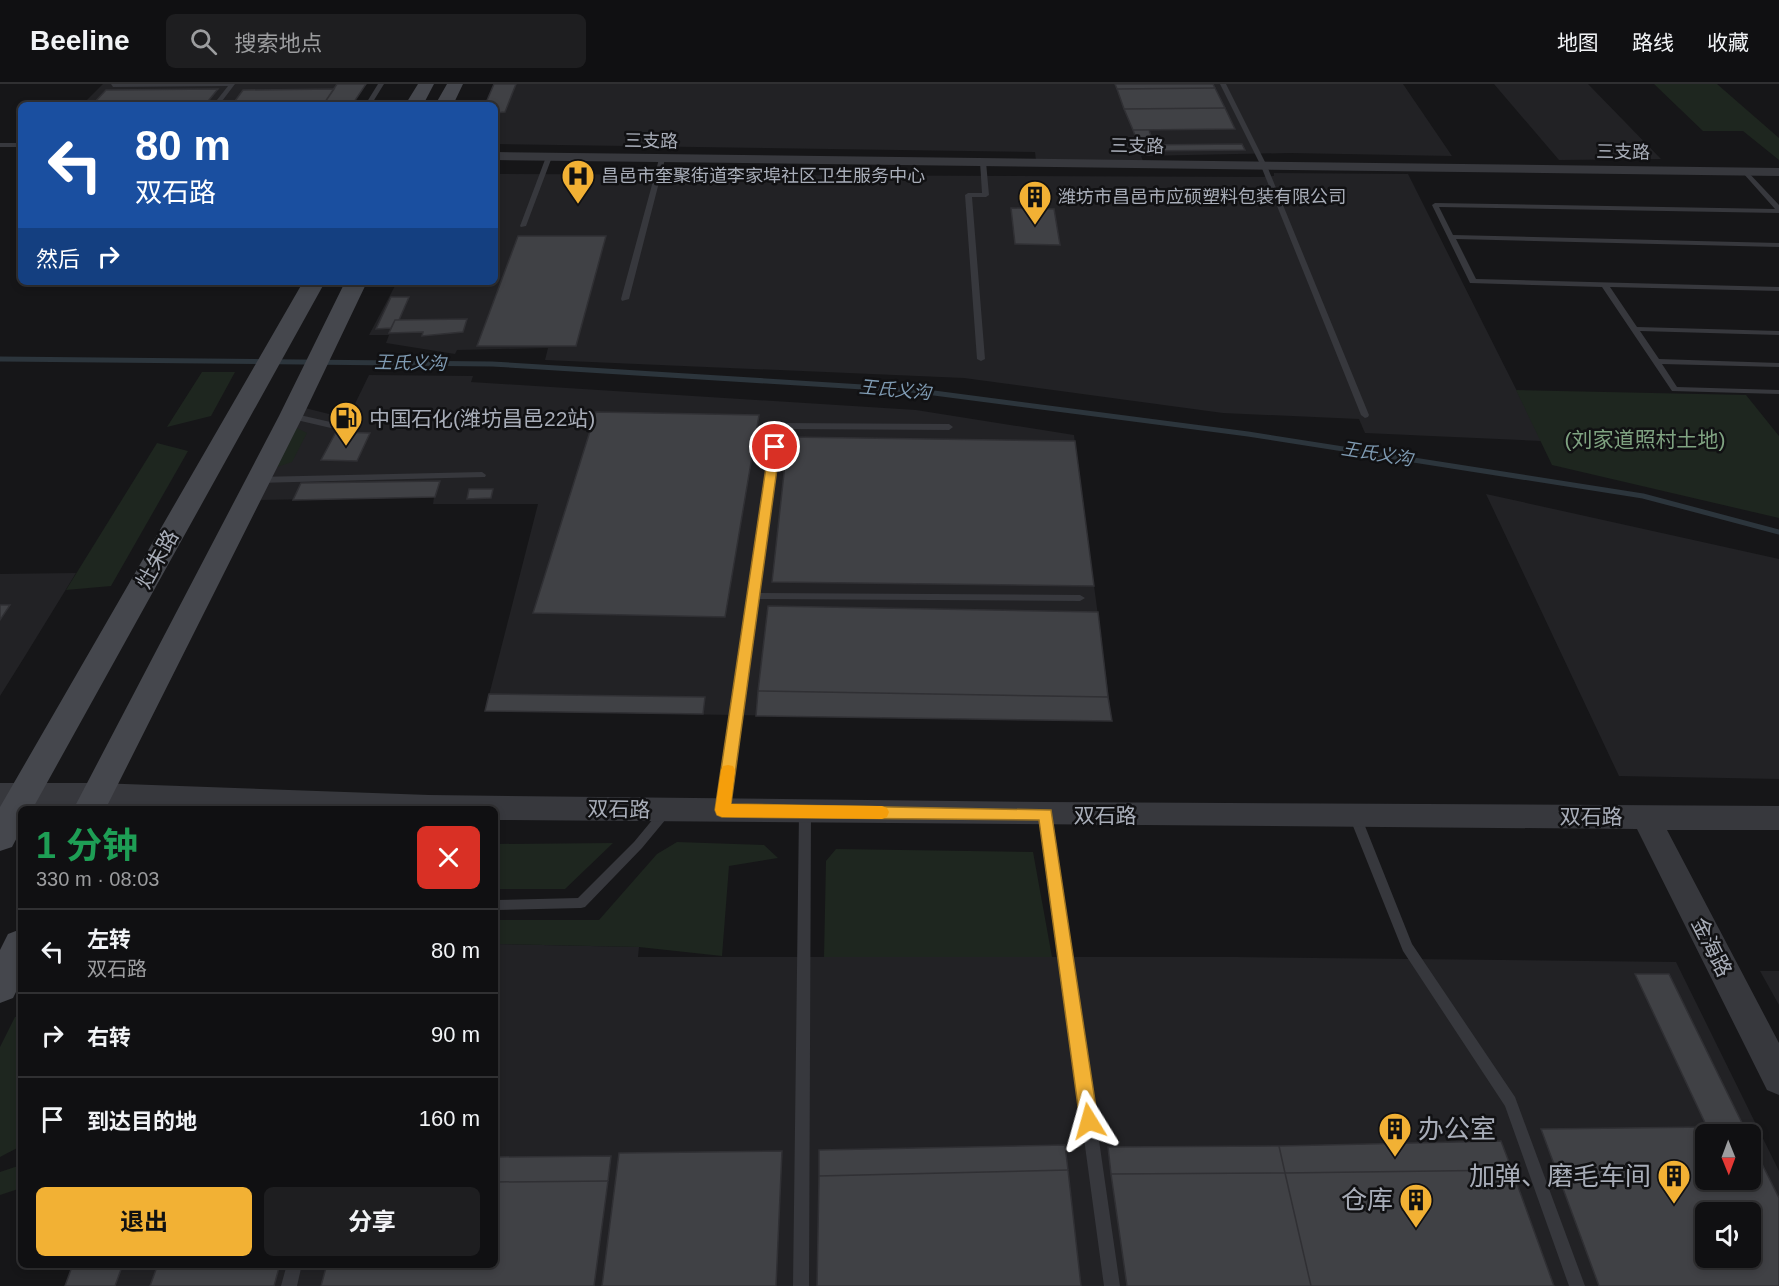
<!DOCTYPE html>
<html lang="zh">
<head>
<meta charset="utf-8">
<style>
	body { margin:0; font-family:Helvetica,"Noto Sans SC",sans-serif; background:#1e1e20; color:#f1f3f6; height:100vh; display:flex; flex-direction:column; font-size:22px; white-space:nowrap }
	* { box-sizing:border-box; margin:0 }
	p { font-size:20px; color:#9c9d9f }
	.icon { flex:none; width:33px; height:33px; fill:none; stroke:currentColor; stroke-width:2; stroke-linecap:round; stroke-linejoin:round }
	.map { position:relative; flex:1; overflow:hidden }
	.panel { position:absolute; left:18px; top:722px; width:480px; height:462px; display:flex; flex-direction:column; background:#101012; border-radius:9px; box-shadow:0 3px 9px #0003,0 0 0 2px #303032 }
	.panel>* { flex:none }
	.guide { position:absolute; left:18px; top:18px; width:480px; height:183px; border-radius:9px; box-shadow:0 3px 9px #0003,0 0 0 2px #303032; background:#1a4fa0; color:#fff; overflow:hidden }
	.needle { width:39px; rotate:179deg }
	.buttons { position:absolute; left:1695px; top:1040px; display:grid; gap:12px }
	.buttons a { display:grid; place-items:center; width:66px; height:66px; border-radius:9px; background:#101012; box-shadow:0 3px 9px #0003,0 0 0 2px #303032; font-size:30px }
	.pin { position:absolute; display:grid; place-items:center; width:51px; height:51px; color:#fff; margin:-26px; border:3px solid #fff; border-radius:50%; box-shadow:0 2px 6px #0007 }
	.me { position:absolute; width:66px; margin:-33px; rotate:352deg; stroke-linejoin:round; filter:drop-shadow(0 0 4px #0008) }
	.turn { display:flex; align-items:center; gap:21px; height:126px; padding:0 18px; font-size:27px }
	.turn .icon { width:78px; height:78px; stroke-width:2.5 }
	.turn b { display:block; font-size:42px; line-height:51px }
	.then { display:flex; align-items:center; height:57px; padding:0 18px; background:#0003; gap:12px; font-size:22px }
	.round { display:grid; place-items:center; flex:none; width:63px; height:63px; border-radius:9px; background:#1e1e20 }
	.head { display:flex; align-items:center; justify-content:space-between; height:102px; padding:0 18px }
	h1 { font-size:36px; font-weight:700; line-height:45px; color:#1e9e55 }
	.cta { display:flex; gap:12px; margin-top:auto; padding:12px 18px }
	.cta a { flex:1; height:69px; border-radius:9px; background:#f2b134; color:#111; font-size:24px; font-weight:700; line-height:69px; text-align:center }
	.cta a+a { background:#1e1e20; color:#f1f3f6 }
	ul { padding:0; list-style:none }
	li { display:flex; align-items:center; gap:18px; height:84px; padding:0 18px; border-top:2px solid #303032 }
	li div { flex:1 }
	li b { display:block; font-size:22px }
	li em { font-style:normal }
	header { display:flex; align-items:center; gap:36px; box-sizing:border-box; height:84px; padding:0 30px; background:#101012; border-bottom:2px solid #303032 }
	header strong { font-size:28px }
	nav { display:flex; gap:33px; margin-inline-start:auto; font-size:21px }
	.search { width:420px; height:54px; background:#1e1e20; display:flex; align-items:center; gap:15px; box-sizing:border-box; padding:0 21px; border-radius:9px; color:#9c9d9f; font-size:22px }
	.map>svg:first-child { display:block }
</style>
</head>
<body>
<header>
<strong>Beeline</strong>
<div class="search"><svg class="icon" aria-label="search" viewBox="0 0 24 24"><circle cx="10" cy="10" r="6"/><path d="M15 15l6 6"/></svg>搜索地点</div>
<nav><a>地图</a><a>路线</a><a>收藏</a></nav>
</header>
<div class="map">
<svg width="1779" height="1202" viewBox="0 0 1779 1202">
	<rect width="100%" height="100%" fill="#161618"/>
	<!-- built -->
	<path fill="#222225" fill-rule="evenodd" d="M103,0H366L352,21H82Z
		M495,0H1403L1452,72L1290,69L1141,72L1143,77H1036L1035,68L495,60V21H485Z
		M1494,0H1588L1661,75L1559,76Z
		M1274,89L1408,90L1542,357L1365,349L1359,335L1223,329L964,294L545,276L548,264L457,266L455,270L386,259L389,251H369L397,198H495V90L1261,93L1274,92Z
		M369,291L473,292L471,298L916,326L1074,351L1112,637L485,627L538,420H433L434,413L258,416L305,324L329,330H350Z
		M1486,410L1779,475V695L1619,692Z
		M76,489L25,572L0,612V490Z
		M495,860L639,863L638,873H1235L1676,878L1779,1087V1202H66L74,1181L495,1180ZM1706,1050H1750V1095H1706ZM1706,1128H1750V1173H1706Z
		M1760,887H1779V921Z"/>
	<!-- green -->
	<path fill="#1e261f" d="M1654,0H1717L1779,54V76L1743,47H1703Z
		M202,288H235L211,332L167,343Z
		M1516,306L1746,311L1779,352V434L1552,381Z
		M295,343L307,349L292,378L274,384Z
		M157,359L188,367L111,502L66,506Z
		M677,758L764,761L778,774L729,782L722,872L639,863L495,860V836H599L657,770Z
		M613,759L565,805H495V760Z
		M836,765L1033,768L1052,873H824L826,777Z
		M15,933H21V1062L0,1073V963Z
		M21,1081V1104L0,1111V1088Z"/>
	<g fill="none" stroke-linecap="round" stroke-linejoin="round">
		<!-- stream -->
		<path stroke="#2c353c" stroke-width="5" d="M0,275L492,280L911,306L1248,350L1643,412L1779,448"/>
	</g>
	<!-- building -->
	<path fill="#404145" stroke="#303034" stroke-width="1.5" fill-rule="evenodd" d="M337,0H366L352,21H323Z
		M494,0H516L505,28L495,29V21H485Z
		M1115,0H1213L1215,4L1117,5Z
		M1215,4L1225,24L1124,25L1117,5Z
		M218,5L205,21H92L106,6Z
		M334,5L323,21H232L243,6Z
		M1225,24L1235,45L1133,46L1124,25Z
		M1133,46H1149L1154,60H1138Z
		M1242,60L1245,66L1139,67L1137,61Z
		M1011,124L1054,125L1060,161L1015,160Z
		M518,152H606L576,262H477Z
		M391,213H409L399,236H395L391,244L376,245Z
		M467,235L463,248L422,252L423,248L389,249L395,236Z
		M596,328L759,331L725,533L533,529Z
		M336,348L370,349L357,377L321,376Z
		M788,353L1075,357L1094,502L772,498Z
		M440,397L435,413L293,416L301,399Z
		M469,405H493L491,414L467,415Z
		M0,521H10L0,536Z
		M768,522L1098,528L1108,613L758,607Z
		M758,607L1108,613L1112,637L756,632Z
		M489,610L705,613L703,630L485,627Z
		M1635,890H1669L1744,1043H1707Z
		M1707,1043H1744L1748,1050H1706V1095H1750V1056L1779,1114V1202H1599L1541,1045ZM1706,1128H1750V1173H1706Z
		M1501,1057L1512,1086L1285,1089L1279,1062Z
		M1065,1061L1068,1086L819,1092V1066Z
		M1279,1062L1285,1089L1111,1090L1108,1063Z
		M782,1067L776,1202H602L619,1069Z
		M611,1072L608,1097L495,1098V1073Z
		M1068,1086L1081,1202H817L819,1092Z
		M1512,1086L1554,1202H1311L1285,1089Z
		M1285,1089L1311,1202H1127L1111,1090Z
		M608,1097L594,1202H321L327,1180H495V1098Z
		M73,1180H123L115,1202H65Z
		M158,1180H280L274,1202H150Z"/>
	<g fill="none" stroke-linecap="round" stroke-linejoin="round">
		<!-- service -->
		<path fill="#37383d" fill-rule="evenodd" d="M111,0H235L219,21H213L228,2L113,3Z
			M378,0H384L371,21H365Z
			M1220,0H1226L1267,82L1369,331L1368,333L1365,334L1361,331L1261,82Z
			M0,59H21V63H0Z
			M549,71L552,73L526,142L521,143L520,142L546,73Z
			M662,73L665,75L629,215L622,217L621,215L659,75Z
			M983,76L986,78L989,111L986,113H972L985,275L981,277L977,275L965,111L968,109H982L980,78Z
			M1743,87H1747L1779,121V129L1439,123L1453,151L1779,159V163L1456,155L1476,195L1779,203V207L1610,203L1637,243L1779,247V251L1640,247L1659,275L1779,279V283L1662,280L1677,303L1779,306V310L1672,307L1602,203L1470,199L1432,121L1435,119L1775,125L1743,89Z
			M291,329L348,342L352,345L348,348L288,334L287,332Z
			M778,339L949,340L953,343L949,346L782,345L759,509L1080,511L1085,514L1080,517L758,515L728,726L726,729L722,731L718,729L716,726L774,342Z
			M482,388L486,391L485,393L257,399L253,396L257,393Z
			M667,721L671,723L673,726L671,729L642,764L585,823L581,824L495,826V816L578,814L634,758L663,723Z
			M805,723L809,725L811,728L809,1202H793L799,728L801,725Z
			M1046,725L1050,727L1052,730L1120,1202H1104L1040,730L1042,727Z
			M1355,727L1359,729L1361,732L1412,860L1515,1013L1585,1202H1569L1505,1022L1403,867L1349,732L1351,729Z
			M287,1180H302L297,1202H281Z"/>
		<!-- minor -->
		<path fill="#37383d" fill-rule="evenodd" d="M495,68L1779,84V92L495,76Z"/>
		<!-- tertiary -->
		<path fill="#37383d" fill-rule="evenodd" d="M0,699H97L429,711L1046,718L1779,722V746H1667L1779,959V1011L1767,1006L1637,745L495,736V724L0,723Z"/>
		<!-- secondary -->
		<path fill="#45474d" fill-rule="evenodd" d="M418,0H434L423,21H405Z
			M447,0H463L453,21H435Z
			M303,198H325L33,724H21V746L12,763L0,767V723Z
			M345,198H367L303,332L106,724H74L279,332Z
			M21,845V898L13,914L0,919V866L8,850Z"/>
	</g>
	<!-- route -->
	<path fill="#f2b134" stroke="#9d7322" stroke-width="1.5" d="M775,360L780,363L731,720L1051,726L1098,1037L1096,1043L1089,1046L1083,1043L1080,1037L1039,736L722,733L717,731L715,726L769,363Z"/>
	<!-- slow -->
	<path fill="#f59e0b" d="M728,681L733,682L735,686L731,720L882,722L887,724L889,728L887,733L882,735L722,733L717,731L715,726L721,686L723,682Z"/>
	<!-- icons -->
	<defs>
		<g id="hospital-pin" transform="scale(1.725)"><path d="M0 17L-7.5 6A9.5 9.5 0 1 1 7.5 6Z" fill="#f2b134" stroke="#111113"/><path d="M-5-5h3v3.5h4V-5h3V5h-3V1.5h-4V5h-3Z" fill="#111"/></g>
		<g id="building-pin" transform="scale(1.725)"><path d="M0 17L-7.5 6A9.5 9.5 0 1 1 7.5 6Z" fill="#f2b134" stroke="#111113"/><path d="M-4-6H4V6H1V3H-1V6H-4ZM-2.5-4.3h1.7v1.8h-1.7ZM.8-4.3h1.7v1.8H.8ZM-2.5-1h1.7V.8h-1.7ZM.8-1h1.7V.8H.8Z" fill="#111"/></g>
		<g id="fuel-pin" transform="scale(1.725)"><path d="M0 17L-7.5 6A9.5 9.5 0 1 1 7.5 6Z" fill="#f2b134" stroke="#111113"/><path d="M-5.5-6h7V0h2V4h1.3V-2.5L3-4.5l.8-.8L6-3V5H2.5V1h-1V6h-7ZM-4.2-4.7v3.2H.2V-4.7Z" fill="#111"/></g>
	</defs>
	<g fill-rule="evenodd">
		<use href="#hospital-pin" x="578" y="92"/>
		<use href="#building-pin" x="1035" y="113"/>
		<use href="#fuel-pin" x="346" y="334"/>
		<use href="#building-pin" x="1395" y="1045"/>
		<use href="#building-pin" x="1674" y="1092"/>
		<use href="#building-pin" x="1416" y="1116"/>
	</g>
	<g text-anchor="middle" dominant-baseline="central" stroke-width="5" stroke-linejoin="round" paint-order="stroke">
		<!-- far-street labels -->
		<g font-size="18" fill="#a8adb8" stroke="#111113">
			<text transform="translate(651 57) rotate(1)">三支路</text>
			<text transform="translate(1137 62) rotate(1)">三支路</text>
			<text transform="translate(1623 68) rotate(1)">三支路</text>
		</g>
		<!-- far-poi labels -->
		<g font-size="18" fill="#a8adb8" stroke="#111113" text-anchor="start">
			<text x="601" y="92">昌邑市奎聚街道李家埠社区卫生服务中心</text>
			<text x="1058" y="113">潍坊市昌邑市应硕塑料包装有限公司</text>
		</g>
		<!-- far-water labels -->
		<g font-size="18" font-style="italic" fill="#7f9bb3" stroke="#111113">
			<text transform="translate(410 279) rotate(1)">王氏义沟</text>
			<text transform="translate(895 306) rotate(5)">王氏义沟</text>
			<text transform="translate(1377 370) rotate(9)">王氏义沟</text>
		</g>
		<!-- poi labels -->
		<g font-size="21" fill="#a8adb8" stroke="#111113" text-anchor="start">
			<text x="369" y="334">中国石化(潍坊昌邑22站)</text>
		</g>
		<!-- park labels -->
		<g font-size="21" fill="#7fa381" stroke="#111113">
			<text x="1645" y="355">(刘家道照村土地)</text>
		</g>
		<!-- street labels -->
		<g font-size="21" fill="#a8adb8" stroke="#111113">
			<text transform="translate(157 475) rotate(-61)">灶朱路</text>
			<text transform="translate(619 725) rotate(1)">双石路</text>
			<text x="1105" y="731">双石路</text>
			<text x="1591" y="732">双石路</text>
			<text transform="translate(1712 863) rotate(63)">金海路</text>
		</g>
		<!-- near-poi labels -->
		<g font-size="26" fill="#a8adb8" stroke="#111113" text-anchor="end">
			<text x="1418" y="1045" text-anchor="start">办公室</text>
			<text x="1651" y="1092">加弹、磨毛车间</text>
			<text x="1393" y="1116">仓库</text>
		</g>
	</g>
</svg>
<div class="buttons">
<a><svg class="needle" viewBox="-14 -14 28 28"><path d="M0-13l5 13h-10z" fill="#e53935"/><path d="M0 13l5-13h-10z" fill="#9c9d9f"/></svg></a>
<a><svg class="icon" aria-label="sound" viewBox="0 0 24 24"><path d="M4 9h4l5-4v14l-5-4H4zM17 9q2 3 0 6"/></svg></a>
</div>
<div class="pin" style="left:775px;top:363px;background:#d93025"><svg class="icon" aria-label="arrive" viewBox="0 0 24 24"><path d="M6 21V4h12l-3 4 3 4H6"/></svg></div>
<svg class="me" style="left:1089px;top:1037px" viewBox="-20 -20 40 40"><path d="M0-17L14 15 0 8-14 15z" fill="#f2b134" stroke="#fff" stroke-width="4"/></svg>
<div class="guide">
<div class="turn"><svg class="icon" aria-label="left" viewBox="0 0 24 24"><path d="M17 20v-9H6M10 6l-5 5 5 5"/></svg><div><b>80 m</b>双石路</div></div>
<div class="then">然后<svg class="icon" aria-label="right" viewBox="0 0 24 24"><path d="M7 20v-9h11M14 6l5 5-5 5"/></svg></div>
</div>
<section class="panel">
<div class="head"><div><h1>1 分钟</h1><p>330 m · 08:03</p></div><a class="round" style="background:#d93025;color:#fff"><svg class="icon" aria-label="close" viewBox="0 0 24 24"><path d="M6 6l12 12M18 6L6 18"/></svg></a></div>
<ul>
<li><svg class="icon" aria-label="left" viewBox="0 0 24 24"><path d="M17 20v-9H6M10 6l-5 5 5 5"/></svg><div><b>左转</b><p>双石路</p></div><em>80 m</em></li>
<li><svg class="icon" aria-label="right" viewBox="0 0 24 24"><path d="M7 20v-9h11M14 6l5 5-5 5"/></svg><div><b>右转</b></div><em>90 m</em></li>
<li><svg class="icon" aria-label="arrive" viewBox="0 0 24 24"><path d="M6 21V4h12l-3 4 3 4H6"/></svg><div><b>到达目的地</b></div><em>160 m</em></li>
</ul>
<div class="cta"><a>退出</a><a>分享</a></div>
</section>
</div>
</body>
</html>
